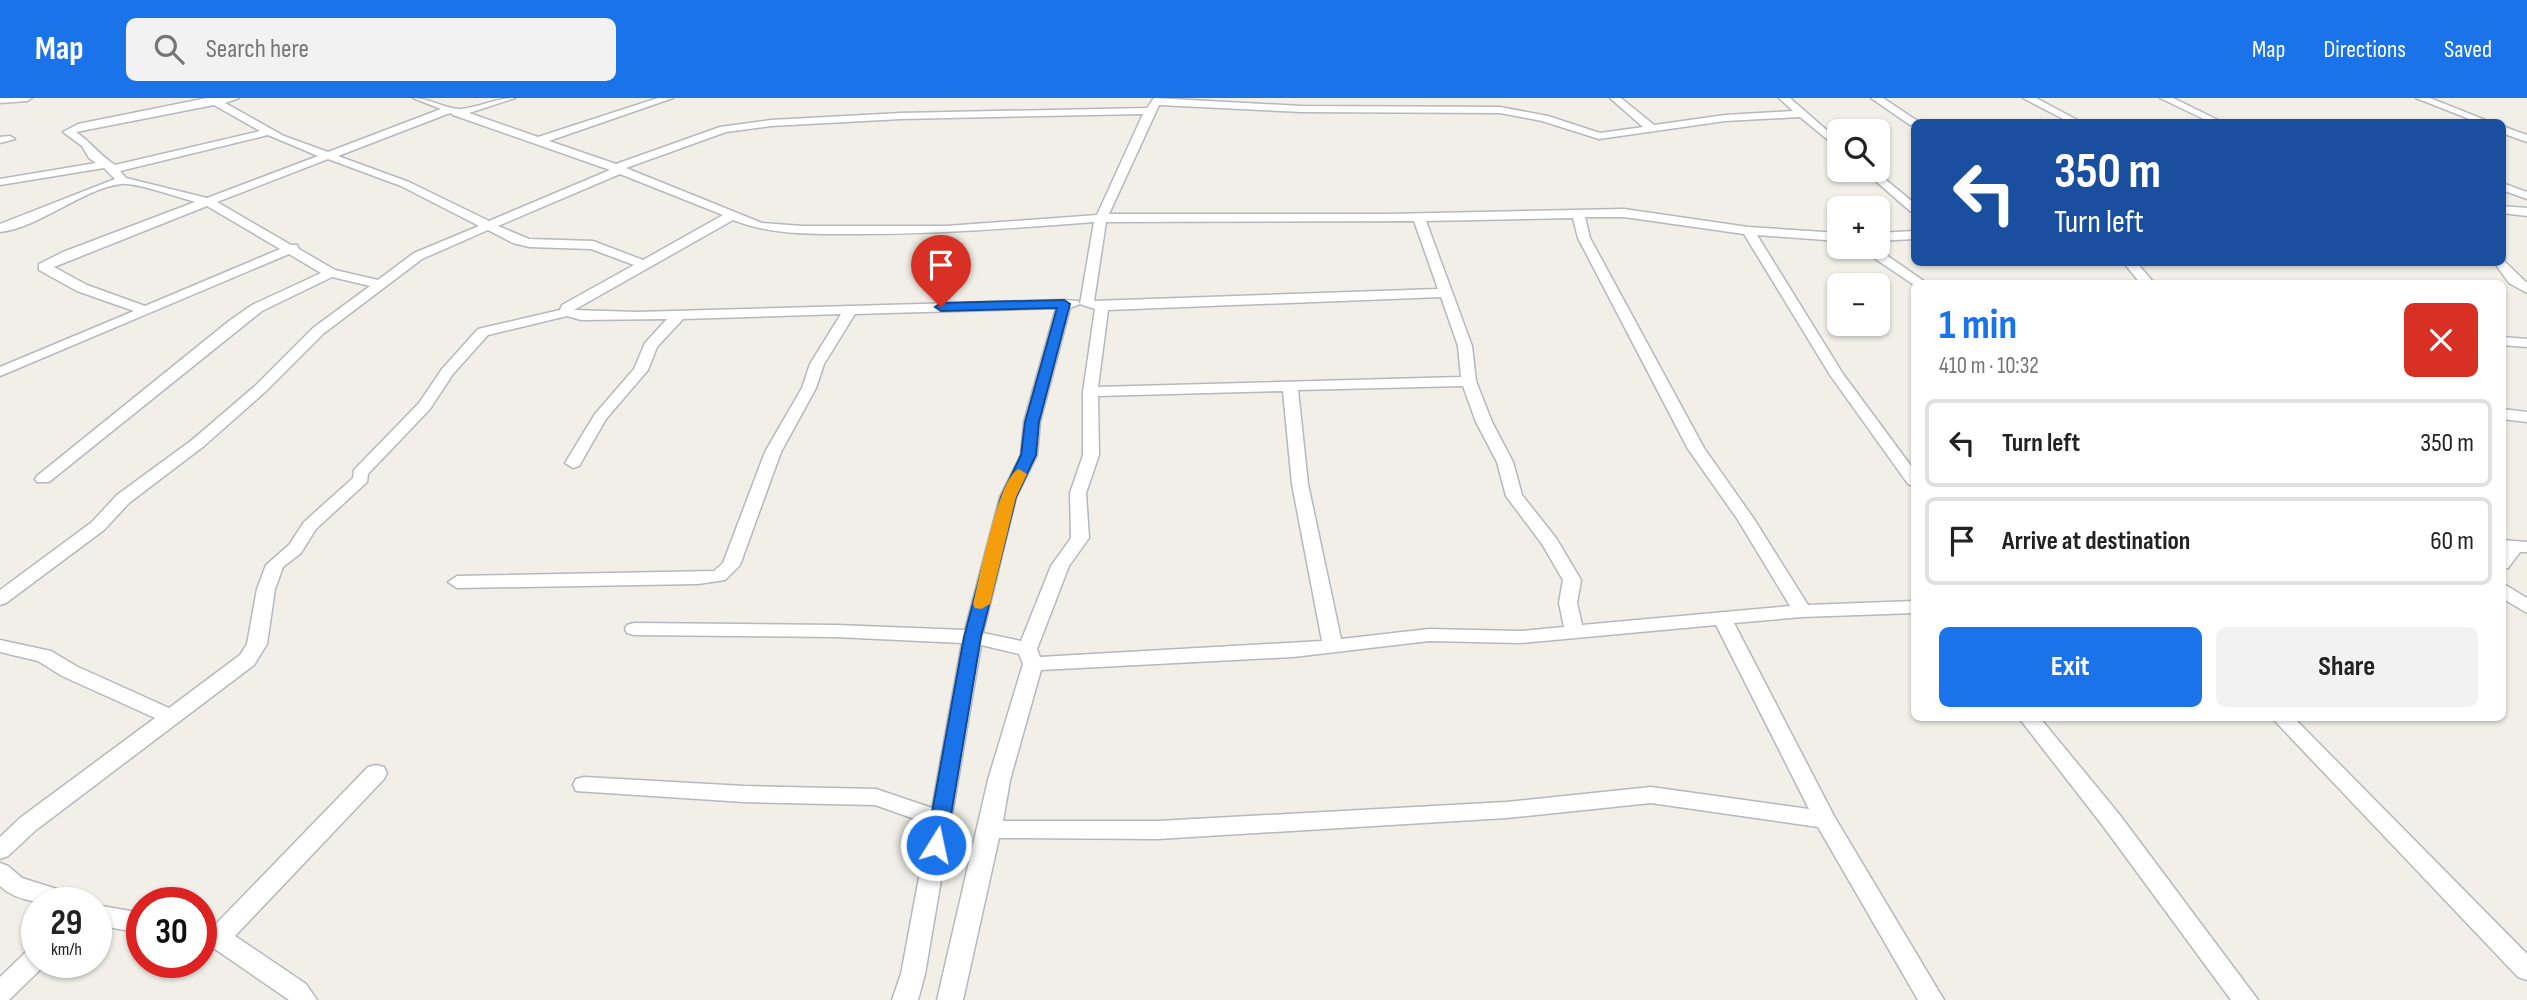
<!DOCTYPE html>
<html lang="en">
<head>
<meta charset="utf-8">
<style>
	body { margin:0; font-family:"Sofia Sans Condensed",sans-serif; background:#f2f2f2; color:#222; height:100vh; display:flex; flex-direction:column; font-size:26px; white-space:nowrap }
	* { box-sizing:border-box; margin:0 }
	p { font-size:23px; color:#767676 }
	.icon { flex:none; width:38px; height:38px; fill:none; stroke:currentColor; stroke-width:2; stroke-linecap:round; stroke-linejoin:round }
	.map { position:relative; flex:1; overflow:hidden }
	.panel { position:absolute; left:1911px; top:182px; width:595px; height:441px; display:flex; flex-direction:column; background:#fff; border-radius:10px; box-shadow:0 2px 5px #0004 }
	.panel>* { flex:none }
	.guide { position:absolute; left:1911px; top:21px; width:595px; height:147px; border-radius:10px; box-shadow:0 2px 5px #0004; background:#1a4fa0; color:#fff; overflow:hidden }
	.controls { position:absolute; left:1827px; top:21px; display:grid; gap:14px }
	.controls a { display:grid; place-items:center; width:63px; height:63px; border-radius:10px; background:#fff; box-shadow:0 2px 5px #0004; font-size:35px }
	.speed { position:absolute; left:21px; top:789px; display:flex; gap:14px; font-size:35px; font-weight:700; text-align:center }
	.speed>* { display:grid; place-content:center; width:91px; height:91px; border-radius:50%; background:#fff; box-shadow:0 2px 5px #0004; line-height:1 }
	.speed small { font-size:18px; font-weight:400 }
	.speed .limit { border:10px solid #d22; background:#fff; color:#111 }
	.pin { position:absolute; display:grid; place-items:center; width:60px; height:60px; color:#fff; margin:-72px -30px; border-radius:50% 50% 50% 0; rotate:-45deg; box-shadow:0 0 7px #0007 }
	.pin .icon { rotate:45deg }
	.me { position:absolute; width:77px; margin:-38px; rotate:10deg; stroke-linejoin:round; filter:drop-shadow(0 0 5px #0008) }
	.turn { display:flex; align-items:center; gap:24px; height:147px; padding:0 28px; font-size:32px }
	.turn .icon { width:91px; height:91px; stroke-width:2.5 }
	.turn b { display:block; font-size:49px; line-height:60px }
	.round { display:grid; place-items:center; flex:none; width:74px; height:74px; border-radius:10px; background:#f2f2f2 }
	.head { display:flex; align-items:center; justify-content:space-between; height:119px; padding:0 28px }
	h1 { font-size:42px; font-weight:700; line-height:52px; color:#1a73e8 }
	.button { display:flex; gap:14px; margin-top:auto; padding:14px 28px }
	.button a { flex:1; height:80px; border-radius:10px; background:#1a73e8; color:#fff; font-size:28px; font-weight:700; line-height:80px; text-align:center }
	.button a+a { background:#f2f2f2; color:#222 }
	ul { padding:0; list-style:none }
	li { display:flex; align-items:center; gap:21px; height:88px; margin:0 14px 10px; padding:0 14px; border:4px solid #e0e0e0; border-radius:10px }
	li div { flex:1 }
	li b { display:block; font-size:26px }
	li em { font-style:normal }
	header { display:flex; align-items:center; gap:42px; box-sizing:border-box; height:98px; padding:0 35px; background:#1a73e8; color:#fff }
	header strong { font-size:33px }
	nav { display:flex; gap:38px; margin-inline-start:auto; font-size:24px }
	.search { width:490px; height:63px; background:#f2f2f2; display:flex; align-items:center; gap:18px; box-sizing:border-box; padding:0 24px; border-radius:10px; color:#767676; font-size:26px }
	.map>svg:first-child { display:block }
</style>
</head>
<body>
<header>
<strong>Map</strong>
<div class="search"><svg class="icon" aria-label="search" viewBox="0 0 24 24"><circle cx="10" cy="10" r="6"/><path d="M15 15l6 6"/></svg>Search here</div>
<nav><a>Map</a><a>Directions</a><a>Saved</a></nav>
</header>
<div class="map">
<svg width="2527" height="902" viewBox="0 0 2527 902">
	<rect width="100%" height="100%" fill="#f1efe8"/>
	<g fill="none" stroke-linecap="round" stroke-linejoin="round">
		<!-- minor casing -->
		<g stroke="#b5b8bc" stroke-width="3">
			<path id="minor" d="M0,0H32L27,3L0,5Z
				M207,0H239L225,5L284,38L328,54L441,11L413,0C430,0 447,12 461,11C480,9 496,0 515,0L469,15L538,39L658,0H673L549,43L616,66L720,29L771,22L901,15L1147,10L1154,0L1302,8L1500,9L1548,18L1600,35L1643,29L1610,0H1621L1654,27L1725,17L1793,13L1779,0H1790L1839,43V51L1800,19L1725,23L1599,41L1542,23L1500,15L1302,14L1159,7L1109,116H1388L1624,111L1748,129L1839,135V143L1757,137L1843,276L1914,372V388L1908,386L1830,277L1744,136L1624,119H1585L1590,140L1704,350L1754,421L1808,507L1914,503V515L1802,519L1734,525L1834,718L1944,902H1918L1818,729L1651,705L1506,720L1158,741L999,740L963,902H937L988,682L1023,566L1019,556L981,547L925,876L918,902H892L901,876L929,726L875,707L744,704L576,693L573,687L576,681L584,679L744,688L876,691L932,710L962,545L836,539L634,537L627,535L625,531L627,527L634,525L836,527L965,532L1000,399L1021,357L1024,324L1056,210L855,216L824,266L816,290L781,354L740,467L725,482L698,486L457,490L448,484L457,478L714,473L723,465L765,354L802,290L810,266L841,216L683,221L657,249L648,272L606,321L579,368L573,370L565,365L595,316L634,271L645,245L667,221L581,222L567,218L488,237L453,276L430,311L368,376L367,384L316,431L301,455L283,469L275,491L267,546L254,567L36,732L8,758L0,761V739L20,720L155,620L62,578L38,563L0,554V542L51,553L76,568L169,610L240,557L247,546L257,491L266,467L289,447L304,424L353,380L354,372L419,305L442,271L478,231L560,212L562,207L634,167L591,151L529,149L513,145L488,132L422,161L323,236L265,294L204,348L129,405L104,432L6,505L0,507V492L92,424L117,397L192,342L255,288L313,230L370,188L332,179L262,213L49,384H37L35,381L37,378L229,223L252,207L321,175L289,156L0,278V269L134,213L77,193L39,172V166L63,154L195,104C180,100 135,84 121,86C82,91 39,130 0,134V126L115,81L104,70L0,87V81L96,65L89,60L82,48L63,34L78,26ZM214,7L260,33L115,67C99,57 91,44 76,34ZM450,15L453,17L610,72L489,123L409,84L338,58ZM1143,16L1097,117L946,128H803L762,125L626,70L726,34L771,28L901,21ZM268,37L318,58L207,100L126,80L120,73ZM328,61L401,88L479,128L414,155L378,182L335,172L299,151L297,147H291L217,104ZM620,76L723,117L643,162L593,143L529,141L498,128ZM207,108L280,151L145,208L87,187L54,169ZM1573,120L1578,140L1688,351L1738,422L1790,508L1582,527L1577,505L1581,482L1556,440L1522,397L1513,364L1492,324L1476,283L1472,248L1426,123ZM733,122C774,138 816,136 860,136C938,136 1016,130 1094,124L1080,206L1095,211L1083,294V357L1070,395L1071,440L1051,468L1021,543L983,535L1016,399L1037,357L1040,324L1070,210L1080,206L1078,203L1064,202L637,214L574,212ZM1414,123L1438,191L1094,203L1106,124ZM1441,199L1458,248L1461,279L1098,289L1108,212ZM1463,288L1476,324L1497,364L1506,398L1542,446L1563,482L1559,505L1564,529L1520,533L1429,531L1341,541L1308,386L1298,292ZM1283,293L1292,386L1322,543L1040,559L1037,551L1069,468L1089,440L1086,395L1099,357L1098,298ZM1716,527L1809,711L1651,689L1506,704L1158,723H1003L1010,682L1041,572L1293,559L1429,543L1520,545Z
				M1871,0H1883L1919,24L1910,27Z
				M2023,0H2036L2081,24H2069Z
				M2160,0H2173L2222,24H2210Z
				M2416,0H2430L2490,24H2477Z
				M2502,28L2527,37V44L2502,35Z
				M0,39L10,38L15,41L0,45Z
				M1863,72H1874L1914,105V114L1910,113Z
				M2502,85L2527,94V101L2502,92Z
				M2502,108L2527,110V118L2502,115Z
				M1914,133V141L1878,143V135Z
				M1878,148L1882,154L1928,186L1914,187L1874,160L1866,149Z
				M2502,161L2527,185V195L2509,185L2494,164H2502Z
				M2123,164H2136L2155,186H2141Z
				M2502,239L2527,241V249L2502,247Z
				M2502,311L2527,314V324L2502,321Z
				M2502,442L2527,444V454H2520L2508,470L2502,471Z
				M2502,485L2527,500V515L2502,500Z
				M2019,620H2040L2119,716L2258,902H2231L2103,728Z
				M2272,620H2294L2527,856V882L2518,879Z
				M376,667L384,669L387,675L384,681L235,838L306,886L317,902H289L212,849L201,847V827L213,829L368,669Z
				M0,765L8,768L22,780L79,798L83,805C56,805 21,808 0,788Z
				M96,807L142,815V835L96,827Z
				M37,849V864L46,866L9,902H0V879L28,852Z"/>
		</g>
		<!-- minor -->
		<use href="#minor" fill="#fff" fill-rule="evenodd"/>
	</g>
	<!-- route -->
	<path fill="#1a73e8" stroke="#114b97" stroke-width="2" d="M1064,202L1070,206L1039,324L1036,357L1016,399L981,539L946,747L943,752L936,755L929,752L926,747L964,539L1001,399L1021,357L1025,324L1057,210L941,213L935,209L941,205Z"/>
	<!-- slow -->
	<path fill="#f59e0b" d="M1019,371L1027,376L1016,399L990,506L981,511L975,510L973,506C979,483 999,377 1019,371Z"/>
</svg>
<div class="controls">
<a><svg class="icon" aria-label="search" viewBox="0 0 24 24"><circle cx="10" cy="10" r="6"/><path d="M15 15l6 6"/></svg></a>
<a>+</a>
<a>−</a>
</div>
<div class="speed"><div>29<small>km/h</small></div><div class="limit">30</div></div>
<div class="pin" style="left:941px;top:209px;background:#d93025"><svg class="icon" aria-label="arrive" viewBox="0 0 24 24"><path d="M6 21V4h12l-3 4 3 4H6"/></svg></div>
<svg class="me" style="left:936px;top:747px" viewBox="-20 -20 40 40"><circle r="17" fill="#1a73e8" stroke="#fff" stroke-width="3"/><path d="M0-11L8 9 0 5-8 9z" fill="#fff"/></svg>
<div class="guide">
<div class="turn"><svg class="icon" aria-label="left" viewBox="0 0 24 24"><path d="M17 20v-9H6M10 6l-5 5 5 5"/></svg><div><b>350 m</b>Turn left</div></div>
</div>
<section class="panel">
<div class="head"><div><h1>1 min</h1><p>410 m · 10:32</p></div><a class="round" style="background:#d93025;color:#fff"><svg class="icon" aria-label="close" viewBox="0 0 24 24"><path d="M6 6l12 12M18 6L6 18"/></svg></a></div>
<ul>
<li><svg class="icon" aria-label="left" viewBox="0 0 24 24"><path d="M17 20v-9H6M10 6l-5 5 5 5"/></svg><div><b>Turn left</b></div><em>350 m</em></li>
<li><svg class="icon" aria-label="arrive" viewBox="0 0 24 24"><path d="M6 21V4h12l-3 4 3 4H6"/></svg><div><b>Arrive at destination</b></div><em>60 m</em></li>
</ul>
<div class="button"><a>Exit</a><a>Share</a></div>
</section>
</div>
</body>
</html>
